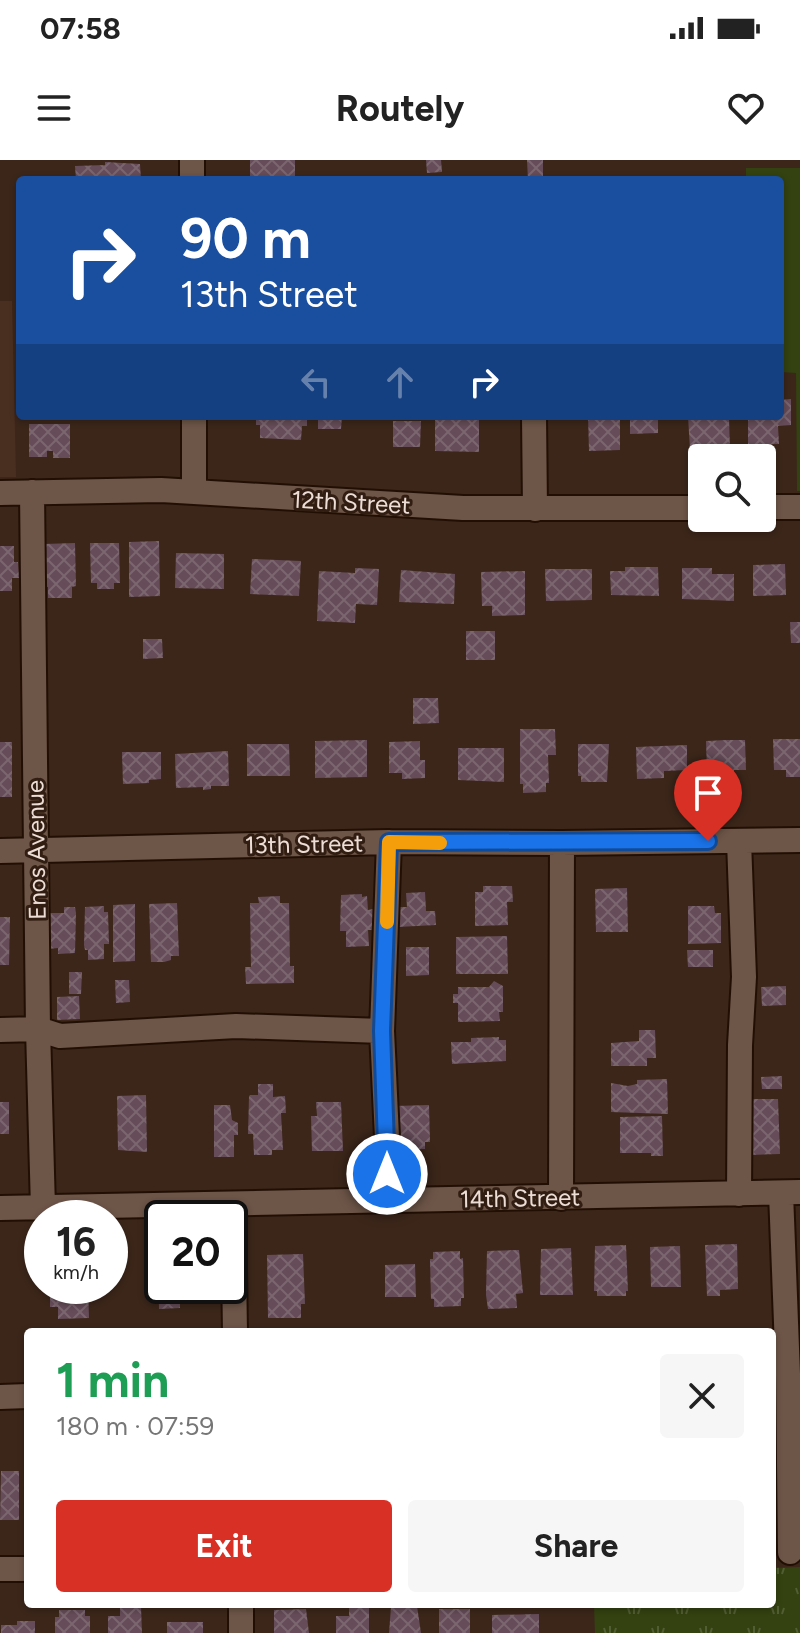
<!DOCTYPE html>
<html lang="en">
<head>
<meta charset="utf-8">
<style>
	body { margin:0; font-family:Figtree,sans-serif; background:#f6f6f6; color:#222; height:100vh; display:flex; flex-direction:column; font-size:30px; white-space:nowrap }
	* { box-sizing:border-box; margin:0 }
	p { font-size:26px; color:#767676 }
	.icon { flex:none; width:44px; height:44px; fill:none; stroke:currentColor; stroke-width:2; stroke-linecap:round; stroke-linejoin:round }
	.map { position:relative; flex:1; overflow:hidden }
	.side { position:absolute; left:24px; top:1168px; width:752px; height:280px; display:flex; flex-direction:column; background:#fff; border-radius:8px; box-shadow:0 2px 6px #0004 }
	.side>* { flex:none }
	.hud { position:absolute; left:16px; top:16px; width:768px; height:244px; border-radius:8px; box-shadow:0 2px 6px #0004; background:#1a4fa0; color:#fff; overflow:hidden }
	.controls { position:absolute; left:688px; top:284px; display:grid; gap:16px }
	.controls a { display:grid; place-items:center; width:88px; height:88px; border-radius:8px; background:#fff; box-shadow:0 2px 6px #0004; font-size:40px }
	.speed { position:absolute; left:24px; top:1040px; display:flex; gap:16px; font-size:40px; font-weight:700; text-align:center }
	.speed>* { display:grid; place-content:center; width:104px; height:104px; border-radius:50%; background:#fff; box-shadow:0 2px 6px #0004; line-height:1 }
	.speed small { font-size:20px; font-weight:400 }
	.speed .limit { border:4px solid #111; border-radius:12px; background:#fff; color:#111 }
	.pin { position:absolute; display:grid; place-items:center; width:68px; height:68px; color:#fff; margin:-82px -34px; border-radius:50% 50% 50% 0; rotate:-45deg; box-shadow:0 0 8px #0007 }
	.pin .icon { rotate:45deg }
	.me { position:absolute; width:88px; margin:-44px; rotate:0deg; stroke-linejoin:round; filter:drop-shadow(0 0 6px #0008) }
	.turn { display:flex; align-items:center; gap:28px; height:168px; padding:0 32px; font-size:36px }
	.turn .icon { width:104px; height:104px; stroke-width:2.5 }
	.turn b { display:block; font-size:56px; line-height:68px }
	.lanes { display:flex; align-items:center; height:76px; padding:0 32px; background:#0003; justify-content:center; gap:40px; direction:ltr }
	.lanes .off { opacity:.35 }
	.round { display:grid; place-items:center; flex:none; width:84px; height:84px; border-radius:8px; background:#f6f6f6 }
	.head { display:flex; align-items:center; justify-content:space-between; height:136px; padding:0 32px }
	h1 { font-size:48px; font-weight:700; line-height:60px; color:#1e9e55 }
	.button { display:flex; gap:16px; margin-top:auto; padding:16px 32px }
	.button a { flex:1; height:92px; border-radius:8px; background:#d93025; color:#fff; font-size:32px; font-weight:700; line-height:92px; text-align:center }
	.button a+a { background:#f6f6f6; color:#222 }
	.status { display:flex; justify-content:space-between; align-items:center; height:56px; padding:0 40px; background:#fff; direction:ltr }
	.status svg { height:22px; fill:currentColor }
	header { display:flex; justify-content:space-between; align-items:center; height:104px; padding:0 32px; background:#fff; font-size:36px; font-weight:700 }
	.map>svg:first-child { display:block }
</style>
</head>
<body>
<div class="status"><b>07:58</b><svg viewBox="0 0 49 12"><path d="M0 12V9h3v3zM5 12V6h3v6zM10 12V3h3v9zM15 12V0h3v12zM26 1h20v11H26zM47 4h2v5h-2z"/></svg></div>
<header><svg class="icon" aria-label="menu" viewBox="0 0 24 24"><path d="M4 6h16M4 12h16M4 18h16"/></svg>Routely<svg class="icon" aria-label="heart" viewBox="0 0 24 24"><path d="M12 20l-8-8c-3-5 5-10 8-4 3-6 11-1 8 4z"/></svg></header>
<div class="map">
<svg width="800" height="1473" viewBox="0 0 800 1473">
	<defs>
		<pattern id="grass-tufts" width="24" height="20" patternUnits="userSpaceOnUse" patternTransform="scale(2)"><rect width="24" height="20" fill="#334210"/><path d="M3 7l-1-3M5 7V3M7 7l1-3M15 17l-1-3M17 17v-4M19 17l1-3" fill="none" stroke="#515d32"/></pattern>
		<pattern id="building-cross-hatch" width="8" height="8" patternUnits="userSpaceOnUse" patternTransform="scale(2)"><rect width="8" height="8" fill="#654c58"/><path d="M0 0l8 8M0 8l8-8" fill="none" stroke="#7b656f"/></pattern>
	</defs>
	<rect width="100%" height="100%" fill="#3c261a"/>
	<!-- built -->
	<path fill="#492f1f" d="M0,141H12L16,317H0Z"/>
	<!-- grass -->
	<path fill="url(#grass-tufts)" d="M800,1407V1473H595L594,1444H772V1408Z"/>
	<!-- park -->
	<path fill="#334210" d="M746,8H800V331H797L796,213L780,212V20H746Z"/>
	<!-- building -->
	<path fill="url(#building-cross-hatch)" d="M250,0H295V20H250Z
		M426,0H441L442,12L427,13Z
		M527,0H543V20H528Z
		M105,2L140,4L141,20H76L75,6L105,5Z
		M791,239V265L778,266L779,284L748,285V256H780V240Z
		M256,256H307V266H302L301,280L260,278V265H256Z
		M318,256H342L341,269H318Z
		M588,256H620V290L589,291Z
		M630,256H658V273L630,274Z
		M688,256L729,258L730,290H690Z
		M435,259L479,260V292L435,291Z
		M393,261H421L420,287H393Z
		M29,264H70V298H53V291H47V297H29Z
		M159,381L160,436L129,437V382Z
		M75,383L76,426L72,427V438H48V427H44V384Z
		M90,383H119L120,423H114V429H97V423H91Z
		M0,386H14V402H18L19,418H12V431H0Z
		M176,393L224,394V429L175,428Z
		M252,399L301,401L299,436L250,434Z
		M785,404L786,435L753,436V405Z
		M625,407H658L659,436L611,435L610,411H625Z
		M355,408L379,409L377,445L356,444L355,463L317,461L319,411L355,413Z
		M682,408H712V414H734V441L682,439Z
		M545,409H592V440L546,441Z
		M401,410L455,414L454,444L399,442Z
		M525,411V455L492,456V446H482L481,412Z
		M790,462H800V483H791Z
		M466,471H495V500H466Z
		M143,479H162L163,498L143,499Z
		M413,538H438L439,563L413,564Z
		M520,569H555L556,595H548L549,623H546V632L523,633V624H520Z
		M773,579H800V617H786V610H774Z
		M367,580V617L315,618V581Z
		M726,580H745L746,610H734V618H719V611H707L706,581Z
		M420,581V600H425V618L402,619V613H389V582Z
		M0,582H12V637H0Z
		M247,584H289L290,616H247Z
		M578,584H609L607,622H581V616H578Z
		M687,585V610L664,611V618L637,619L636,587Z
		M458,588H504V622L458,620Z
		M228,591L229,626H211V629L203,630V627L176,628L175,594Z
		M122,592H161V619L149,620V623L123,624Z
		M483,726H512L513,742H507L508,765L475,766V732H483Z
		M627,728L628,772H596L595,729Z
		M425,732L426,751H435L436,765L398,767L397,747H407L406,733Z
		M362,734V737L367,736L368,750L373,749L374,770H368L369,786L346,787V771H340L341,735Z
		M280,736V743H289L290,806H294V823L246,824L245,807H251L250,743H259L258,737Z
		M177,743L179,796H171V800L164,802H151L149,744Z
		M135,744V801L113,802V745Z
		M104,746V752H108L109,784H104V799L88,800V790H85L84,785L85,747Z
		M688,746H714L715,753H721V783L688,784Z
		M64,747H75L76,753L75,793L58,794V788L48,789L47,753H64Z
		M0,757H10L9,805H0Z
		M507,776L508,814H456V777Z
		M406,787H429V815L406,816Z
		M687,790H713V807H688Z
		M69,812H82L81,834H69Z
		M115,820H129L130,842L116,843Z
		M494,821L503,826V852H499L500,861L458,862V843H453V834H458V827H489Z
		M786,826V845L762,846L761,827Z
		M79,836L80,859L57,860V837Z
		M639,870H655L656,898H647V906H611V883L639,881Z
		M499,877V880H506V901L452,904L451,882H471V878Z
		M782,916V929H762L761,917Z
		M667,919L668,954L611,952V923L628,926L637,924V920Z
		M258,924H273V937L285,936L286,953H281L283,990H272V995H254L253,974H248L249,937L250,935H258Z
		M146,935L147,992L118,990L117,936Z
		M749,939H778L780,994L750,995Z
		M0,942H9V974H0Z
		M316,942H341L343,991H312L311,956H317Z
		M214,945H230L232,960L238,963V975H234V997H214Z
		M429,945L430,982H425V989L400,990L399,983H395V946Z
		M662,956L663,996H651V993H620V957Z
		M737,1084L738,1129L720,1130V1136H707L705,1085Z
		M626,1085L628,1131H626V1136H597V1131H594L595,1086Z
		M680,1086L681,1127H651L650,1087Z
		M571,1088L573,1135H540L541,1089Z
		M519,1090L523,1133L516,1134L517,1148L488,1149L486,1135L487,1091Z
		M460,1091V1099L463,1098L464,1138H461V1146L434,1147V1139H431L430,1099H433V1092Z
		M303,1094L305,1144H301V1158H268L267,1095Z
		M158,1104H162V1126H194V1141L180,1142V1148L159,1149Z
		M415,1104L416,1137H385V1105Z
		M50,1126H88L89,1158L58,1159V1147H50Z
		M1,1311H19V1360H0Z
		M417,1446L421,1473H389L391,1447Z
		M120,1447H141L142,1473H108V1456H120Z
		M349,1447H369V1473H336V1456H349Z
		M306,1449L309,1473H274V1450Z
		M439,1449H470V1473H439Z
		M59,1450H85V1456H90V1473H55V1457H59Z
		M539,1454V1473H492V1455Z
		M17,1461H35V1473H1V1465H17Z
		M167,1462H203V1473H167Z"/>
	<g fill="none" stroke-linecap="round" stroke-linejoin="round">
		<!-- minor casing -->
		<g stroke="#220f04" stroke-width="28">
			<path id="minor" d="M192,0V20
				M194,256V332
				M534,256L535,349
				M32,332L38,869L43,1048
				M0,333L161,330L463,348H702
				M762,347H800
				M739,681L744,817L740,885L739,1034
				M0,691L389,682L562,683L800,680
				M0,870L38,869L60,876L236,866L382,871
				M781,1033L788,1214L790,1392
				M561,1038L562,683
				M386,1041L387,977L382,871L389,682
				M233,1044L235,1172
				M0,1048L800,1032
				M0,1237L28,1236
				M0,1409H28
				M241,1444V1473"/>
		</g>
		<!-- minor -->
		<use href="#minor" stroke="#6d5548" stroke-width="24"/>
	</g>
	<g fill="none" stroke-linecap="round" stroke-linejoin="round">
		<!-- route casing -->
		<g stroke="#114b97" stroke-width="20">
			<path id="route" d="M387,1014L382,871L389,682L708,681"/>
		</g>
		<!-- route -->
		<use href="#route" stroke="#1a73e8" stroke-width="14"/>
		<!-- slow -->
		<path stroke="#f59e0b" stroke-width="14" d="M387,762L389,682L440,683"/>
	</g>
	<g text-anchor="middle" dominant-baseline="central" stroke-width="6" stroke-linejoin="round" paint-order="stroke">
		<!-- street labels -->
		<g font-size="24" fill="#ecddd5" stroke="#311d11">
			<text transform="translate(351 342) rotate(3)">12th Street</text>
			<text transform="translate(304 684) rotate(-1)">13th Street</text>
			<text transform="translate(36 690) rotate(-91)">Enos Avenue</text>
			<text transform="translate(520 1038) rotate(-1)">14th Street</text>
		</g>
	</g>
</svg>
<div class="controls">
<a><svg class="icon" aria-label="search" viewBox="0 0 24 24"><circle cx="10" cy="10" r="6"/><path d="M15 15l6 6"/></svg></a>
</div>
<div class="speed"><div>16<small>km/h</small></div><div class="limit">20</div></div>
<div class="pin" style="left:708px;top:681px;background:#d93025"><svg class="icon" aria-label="arrive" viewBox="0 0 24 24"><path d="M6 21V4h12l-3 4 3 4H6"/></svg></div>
<svg class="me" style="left:387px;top:1014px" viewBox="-20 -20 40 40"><circle r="17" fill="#1a73e8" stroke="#fff" stroke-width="3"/><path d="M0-11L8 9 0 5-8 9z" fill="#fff"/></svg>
<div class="hud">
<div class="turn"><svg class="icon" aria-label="right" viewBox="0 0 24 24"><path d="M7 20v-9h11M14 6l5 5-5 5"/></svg><div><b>90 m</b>13th Street</div></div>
<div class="lanes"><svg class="icon off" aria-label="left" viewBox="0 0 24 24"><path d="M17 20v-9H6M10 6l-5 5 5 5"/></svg><svg class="icon off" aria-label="ahead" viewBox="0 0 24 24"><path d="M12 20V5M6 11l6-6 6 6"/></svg><svg class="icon" aria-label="right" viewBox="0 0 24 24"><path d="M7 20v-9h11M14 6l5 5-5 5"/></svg></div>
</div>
<section class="side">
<div class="head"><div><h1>1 min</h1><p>180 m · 07:59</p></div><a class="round"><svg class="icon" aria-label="close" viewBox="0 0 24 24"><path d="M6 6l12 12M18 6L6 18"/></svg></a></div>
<div class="button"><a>Exit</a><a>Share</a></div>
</section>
</div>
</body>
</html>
